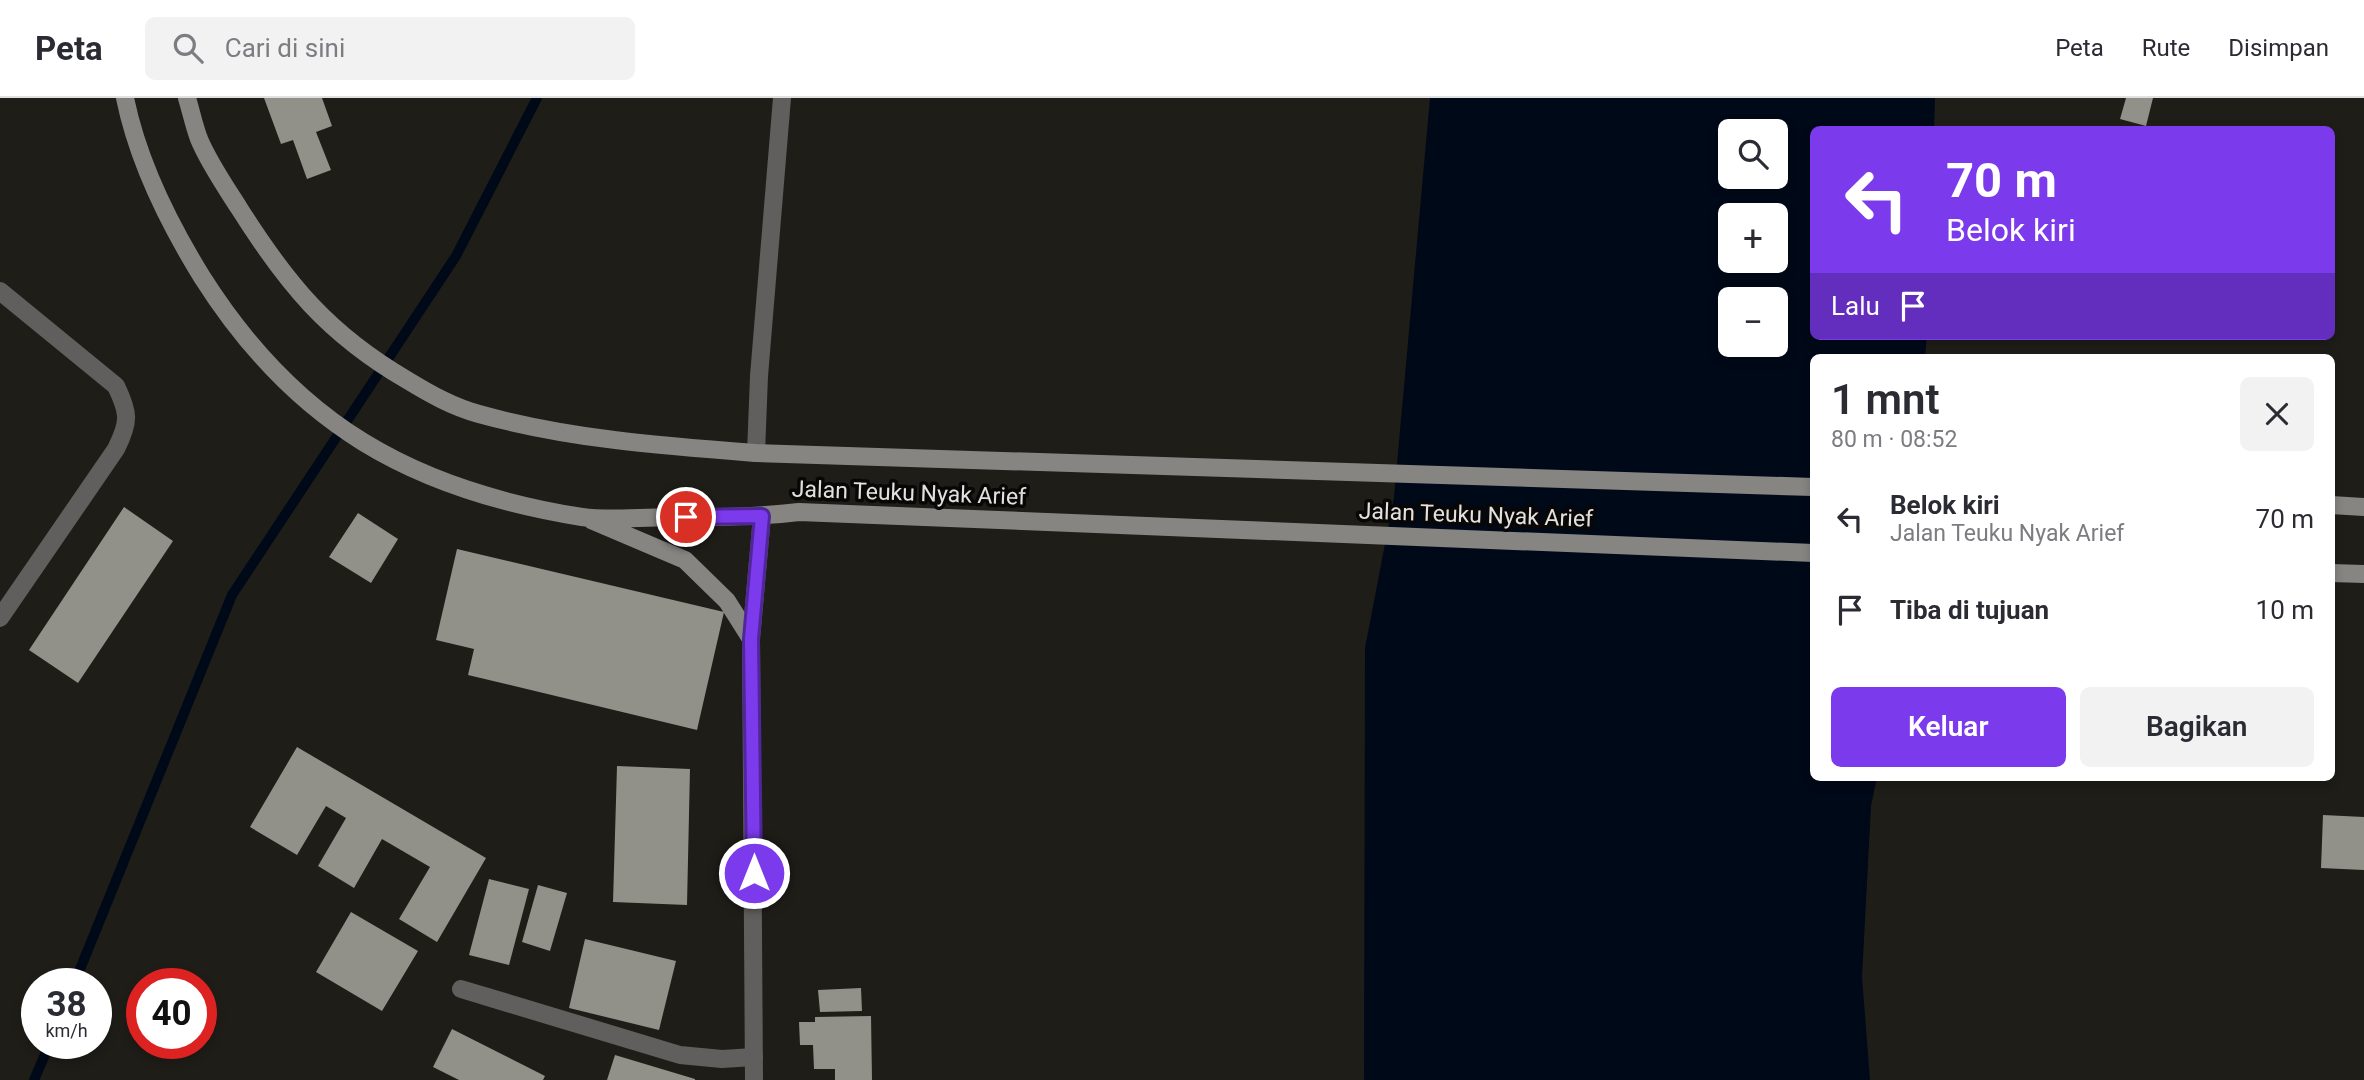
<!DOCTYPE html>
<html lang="id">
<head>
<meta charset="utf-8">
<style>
	body { margin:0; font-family:Roboto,sans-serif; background:#f2f2f3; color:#2b2b33; height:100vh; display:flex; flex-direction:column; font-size:26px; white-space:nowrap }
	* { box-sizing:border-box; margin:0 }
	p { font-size:23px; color:#7c7c81 }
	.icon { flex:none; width:38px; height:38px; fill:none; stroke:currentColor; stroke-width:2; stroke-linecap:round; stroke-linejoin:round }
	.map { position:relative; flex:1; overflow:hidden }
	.details { position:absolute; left:1810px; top:256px; width:525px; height:427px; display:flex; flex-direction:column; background:#fff; border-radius:10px; box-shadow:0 4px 10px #0003 }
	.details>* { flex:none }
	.hud { position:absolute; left:1810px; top:28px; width:525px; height:214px; border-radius:10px; box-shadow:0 4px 10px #0003; background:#7c3aed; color:#fff; overflow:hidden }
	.tools { position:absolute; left:1718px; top:21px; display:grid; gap:14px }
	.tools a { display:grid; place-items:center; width:70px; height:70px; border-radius:10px; background:#fff; box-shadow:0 4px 10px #0003; font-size:35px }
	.speed { position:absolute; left:21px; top:870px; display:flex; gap:14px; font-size:35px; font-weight:700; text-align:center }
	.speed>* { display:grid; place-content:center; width:91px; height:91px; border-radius:50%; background:#fff; box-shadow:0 4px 10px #0003; line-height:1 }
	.speed small { font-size:18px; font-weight:400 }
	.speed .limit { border:10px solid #d22; background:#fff; color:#111 }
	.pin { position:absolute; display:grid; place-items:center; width:60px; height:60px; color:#fff; margin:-30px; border:4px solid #fff; border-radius:50%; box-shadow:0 2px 7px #0007 }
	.me { position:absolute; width:77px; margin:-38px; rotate:0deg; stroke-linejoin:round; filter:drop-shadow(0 0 5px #0008) }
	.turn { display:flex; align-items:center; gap:24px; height:147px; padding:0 21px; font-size:32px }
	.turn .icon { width:91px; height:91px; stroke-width:2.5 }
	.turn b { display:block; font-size:49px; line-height:60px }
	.then { display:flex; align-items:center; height:66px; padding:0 21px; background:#0003; gap:14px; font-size:26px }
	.round { display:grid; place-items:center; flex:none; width:74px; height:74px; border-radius:10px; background:#f2f2f3 }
	.headline { display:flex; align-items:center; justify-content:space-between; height:119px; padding:0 21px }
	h1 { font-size:42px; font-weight:600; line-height:52px }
	.cta { display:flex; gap:14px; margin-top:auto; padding:14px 21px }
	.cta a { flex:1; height:80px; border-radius:10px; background:#7c3aed; color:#fff; font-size:28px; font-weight:600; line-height:80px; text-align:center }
	.cta a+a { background:#f2f2f3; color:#2b2b33 }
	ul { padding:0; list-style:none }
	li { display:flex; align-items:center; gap:21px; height:91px; padding:0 21px }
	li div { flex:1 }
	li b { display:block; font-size:26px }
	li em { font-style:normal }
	header { display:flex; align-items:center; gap:42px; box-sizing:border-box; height:98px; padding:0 35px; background:#fff; border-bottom:2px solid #e1e1e2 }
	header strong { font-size:33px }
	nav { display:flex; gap:38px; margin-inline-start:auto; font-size:24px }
	.search { width:490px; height:63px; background:#f2f2f3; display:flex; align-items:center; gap:18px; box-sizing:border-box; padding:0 24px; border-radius:10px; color:#7c7c81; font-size:26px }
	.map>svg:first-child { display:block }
</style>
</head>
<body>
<header>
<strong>Peta</strong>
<div class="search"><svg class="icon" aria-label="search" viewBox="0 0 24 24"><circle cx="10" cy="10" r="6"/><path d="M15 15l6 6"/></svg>Cari di sini</div>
<nav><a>Peta</a><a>Rute</a><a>Disimpan</a></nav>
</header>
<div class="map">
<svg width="2364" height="982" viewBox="0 0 2364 982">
	<rect width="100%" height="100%" fill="#1e1d18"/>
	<!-- water -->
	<path fill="#000918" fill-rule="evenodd" d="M1430,0H1935L1934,31L1813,32V238H1927L1925,259H1813V679H1877L1871,708L1862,879L1870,982H1364L1365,550L1394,399ZM1731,33H1776V79H1731ZM1731,117H1776V163H1731ZM1731,201H1776V247H1731Z"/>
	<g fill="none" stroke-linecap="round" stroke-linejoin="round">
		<!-- stream -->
		<path stroke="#000918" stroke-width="10" d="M74,886L232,497L456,158L537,0
			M34,982L50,945"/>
	</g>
	<!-- building -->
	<path fill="#919089" d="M264,0H322L332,28L316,34L331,72L307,81L293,42L281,46Z
		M2126,0H2153L2146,28L2120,21Z
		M124,409L173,443L78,585L29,552Z
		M358,415L398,441L371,485L329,459Z
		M457,451L724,514L697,632L468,577L474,551L436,542Z
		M297,649L486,760L437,844L399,821L430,769L382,741L354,790L318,768L346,720L326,708L297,757L250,729Z
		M617,668L690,671L687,807L613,804Z
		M2323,717L2364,719V772L2321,770Z
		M489,781L529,791L509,867L469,857Z
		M538,787L567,795L550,853L522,844Z
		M351,814L418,853L382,913L316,874Z
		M585,841L676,863L659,932L569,910Z
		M861,890L862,913L820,914L818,892Z
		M871,918L872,982H835V971H814L813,947H800L799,924H815V919Z
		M452,931L545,978L543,982H459L433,969Z
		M615,957L695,981V982H607Z"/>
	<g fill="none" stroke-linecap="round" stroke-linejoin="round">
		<!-- minor -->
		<path stroke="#615f5d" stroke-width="18" d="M0,193L116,288C129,315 130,323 116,351L0,520
			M756,355L759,278L782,0
			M461,891L680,957L722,961L754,959"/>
		<!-- tertiary -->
		<path stroke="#615f5d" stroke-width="18" d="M754,982L751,541L762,418"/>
		<!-- secondary -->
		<path stroke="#878582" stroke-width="18" d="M125,0C138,64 168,124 202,179C295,326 412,392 582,419C610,423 649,419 677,419C718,419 758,419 799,414L1813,455
			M187,0C191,13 194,28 199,41C209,65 225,88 239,110C287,186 328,236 407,282C430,296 453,309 479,316C569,341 663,348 756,355L1813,389
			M2331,407L2364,409
			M591,422L685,462L727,503L751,541
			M2331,475L2364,476"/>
	</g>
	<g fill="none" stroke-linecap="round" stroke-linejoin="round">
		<!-- route casing -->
		<g stroke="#51269a" stroke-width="18">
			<path id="route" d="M686,419L762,418L751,541L754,775"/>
		</g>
		<!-- route -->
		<use href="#route" stroke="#7c3aed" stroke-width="12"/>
	</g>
	<g text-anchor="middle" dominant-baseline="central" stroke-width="7" stroke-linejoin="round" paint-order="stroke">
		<!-- street labels -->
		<g font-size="23" fill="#e2e1de" stroke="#080706">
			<text transform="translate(909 395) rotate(2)">Jalan Teuku Nyak Arief</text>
			<text transform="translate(1476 417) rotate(2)">Jalan Teuku Nyak Arief</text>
		</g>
	</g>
</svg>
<div class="tools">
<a><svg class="icon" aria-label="search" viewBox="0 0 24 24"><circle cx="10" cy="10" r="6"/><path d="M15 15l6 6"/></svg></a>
<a>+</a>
<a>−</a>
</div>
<div class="speed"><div>38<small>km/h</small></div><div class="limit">40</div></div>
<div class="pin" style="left:686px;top:419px;background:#d93025"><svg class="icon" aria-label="arrive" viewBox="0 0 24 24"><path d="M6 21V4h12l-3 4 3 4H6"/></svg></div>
<svg class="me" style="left:754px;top:775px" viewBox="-20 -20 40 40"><circle r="17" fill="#7c3aed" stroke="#fff" stroke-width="3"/><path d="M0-11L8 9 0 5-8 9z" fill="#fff"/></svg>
<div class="hud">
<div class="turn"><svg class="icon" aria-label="left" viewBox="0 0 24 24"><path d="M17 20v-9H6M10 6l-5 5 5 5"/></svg><div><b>70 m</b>Belok kiri</div></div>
<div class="then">Lalu<svg class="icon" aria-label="arrive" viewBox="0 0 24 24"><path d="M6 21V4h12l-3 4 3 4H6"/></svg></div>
</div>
<section class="details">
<div class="headline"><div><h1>1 mnt</h1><p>80 m · 08:52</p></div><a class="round"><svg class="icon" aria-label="close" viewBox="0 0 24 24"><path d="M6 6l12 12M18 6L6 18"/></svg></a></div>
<ul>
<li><svg class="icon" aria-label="left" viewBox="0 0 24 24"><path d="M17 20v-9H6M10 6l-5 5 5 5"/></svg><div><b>Belok kiri</b><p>Jalan Teuku Nyak Arief</p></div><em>70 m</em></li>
<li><svg class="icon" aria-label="arrive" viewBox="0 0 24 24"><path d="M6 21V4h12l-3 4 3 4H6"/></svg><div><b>Tiba di tujuan</b></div><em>10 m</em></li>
</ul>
<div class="cta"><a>Keluar</a><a>Bagikan</a></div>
</section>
</div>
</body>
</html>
